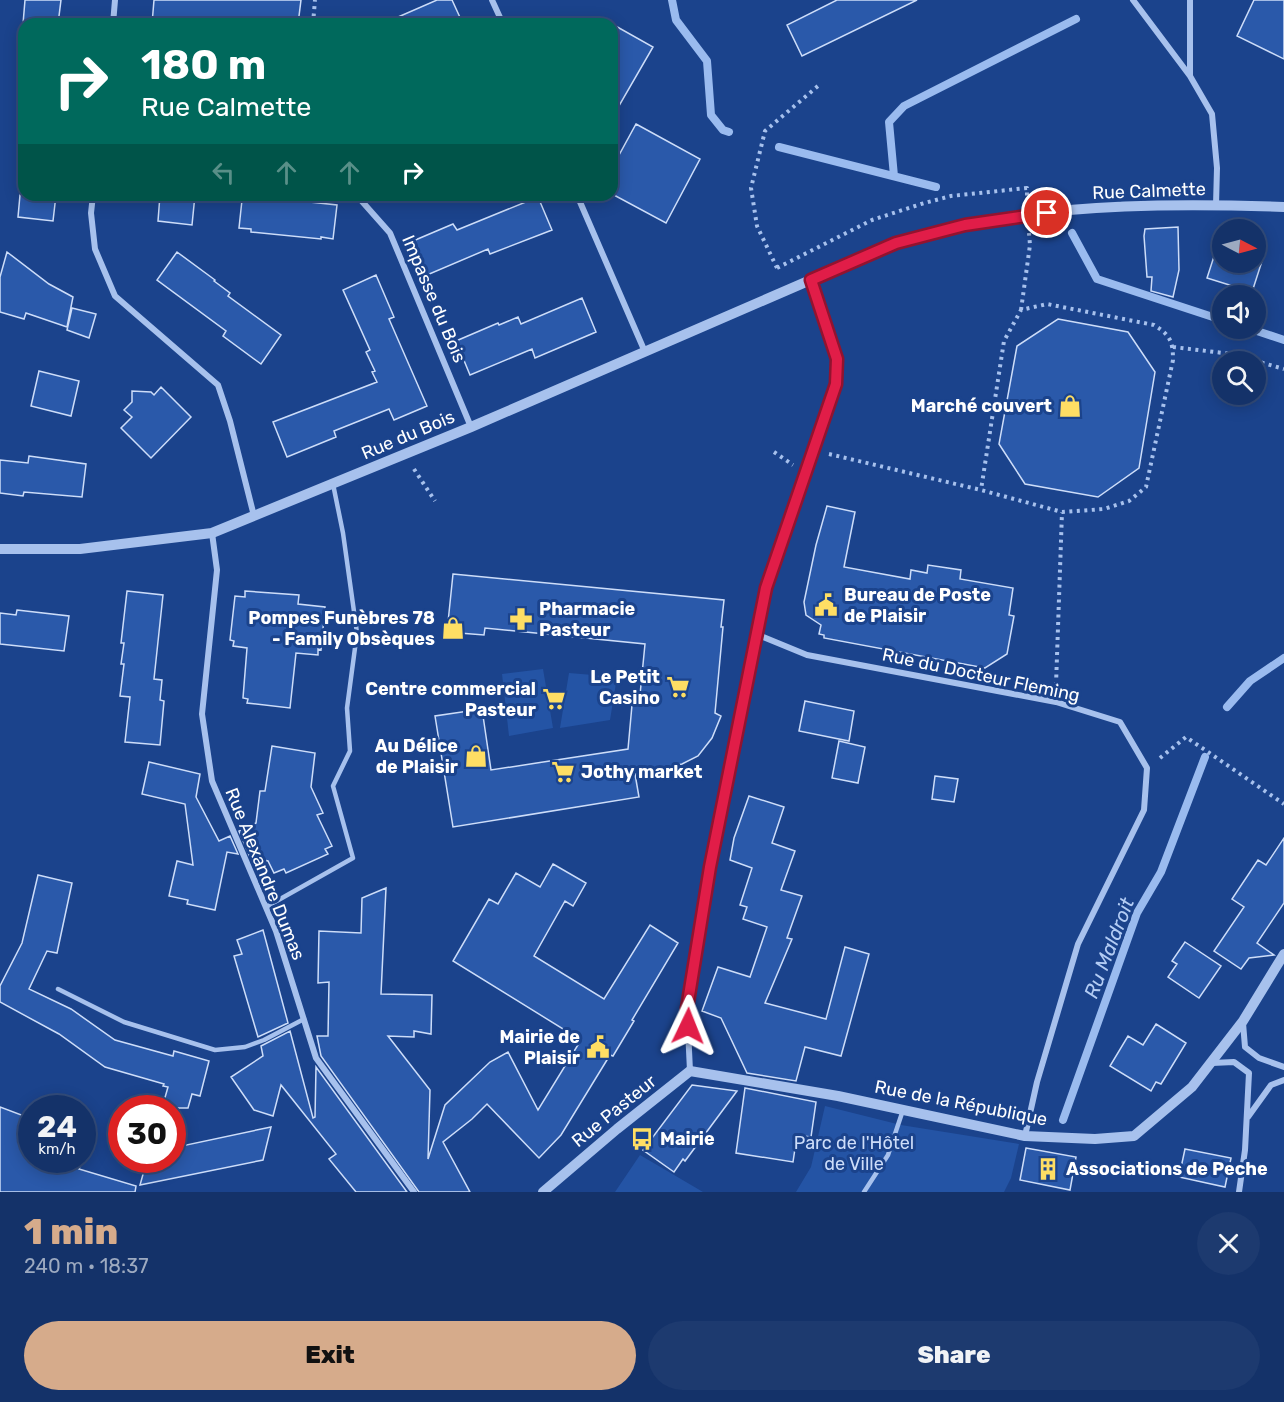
<!DOCTYPE html>
<html lang="en">
<head>
<meta charset="utf-8">
<style>
	body { margin:0; font-family:Rubik,sans-serif; background:#1d3a6f; color:#f1f3f6; height:100vh; display:flex; flex-direction:column; font-size:22px; white-space:nowrap }
	* { box-sizing:border-box; margin:0 }
	p { font-size:20px; color:#9daac0 }
	.icon { flex:none; width:33px; height:33px; fill:none; stroke:currentColor; stroke-width:2; stroke-linecap:round; stroke-linejoin:round }
	.map { position:relative; height:1192px; overflow:hidden }
	.side { display:flex; flex-direction:column; background:#143269; flex:1 }
	.side>* { flex:none }
	.guide { position:absolute; left:18px; top:18px; width:600px; height:183px; border-radius:18px; box-shadow:0 3px 15px #0003,0 0 0 2px #334d7d; background:#00695c; color:#fff; overflow:hidden }
	.needle { width:39px; rotate:96deg }
	.fabs { position:absolute; left:1212px; top:219px; display:grid; gap:12px }
	.fabs a { display:grid; place-items:center; width:54px; height:54px; border-radius:50%; background:#143269; box-shadow:0 3px 15px #0003,0 0 0 2px #334d7d; font-size:30px }
	.speed { position:absolute; left:18px; top:1095px; display:flex; gap:12px; font-size:30px; font-weight:700; text-align:center }
	.speed>* { display:grid; place-content:center; width:78px; height:78px; border-radius:50%; background:#143269; box-shadow:0 3px 15px #0003,0 0 0 2px #334d7d; line-height:1 }
	.speed small { font-size:15px; font-weight:400 }
	.speed .limit { border:9px solid #d22; background:#fff; color:#111 }
	.pin { position:absolute; display:grid; place-items:center; width:51px; height:51px; color:#fff; margin:-26px; border:3px solid #fff; border-radius:50%; box-shadow:0 2px 6px #0007 }
	.me { position:absolute; width:66px; margin:-33px; rotate:2deg; stroke-linejoin:round; filter:drop-shadow(0 0 4px #0008) }
	.turn { display:flex; align-items:center; gap:21px; height:126px; padding:0 24px; font-size:27px }
	.turn .icon { width:78px; height:78px; stroke-width:2.5 }
	.turn b { display:block; font-size:42px; line-height:51px }
	.lanes { display:flex; align-items:center; height:57px; padding:0 24px; background:#0003; justify-content:center; gap:30px; direction:ltr }
	.lanes .off { opacity:.35 }
	.round { display:grid; place-items:center; flex:none; width:63px; height:63px; border-radius:32px; background:#1d3a6f }
	.summary { display:flex; align-items:center; justify-content:space-between; height:102px; padding:0 24px }
	h1 { font-size:36px; font-weight:800; line-height:45px; color:#d6ab8b }
	.action { display:flex; gap:12px; margin-top:auto; padding:12px 24px }
	.action a { flex:1; height:69px; border-radius:36px; background:#d6ab8b; color:#111; font-size:24px; font-weight:800; line-height:69px; text-align:center }
	.action a+a { background:#1d3a6f; color:#f1f3f6 }
	.map>svg:first-child { display:block }
</style>
</head>
<body>
<div class="map">
<svg width="1284" height="1192" viewBox="0 0 1284 1192">
	<rect width="100%" height="100%" fill="#1b438c"/>
	<!-- green -->
	<path fill="#2454a5" d="M543,669L553,728L509,736L502,674Z
		M569,673L617,677L610,720L560,728Z
		M825,1106L901,1125L1019,1144L1011,1178L1004,1192H796L811,1167Z
		M640,1155L703,1192H615Z"/>
	<g fill="none" stroke-linecap="round" stroke-linejoin="round">
		<!-- stream -->
		<path stroke="#9abbef" stroke-width="8" d="M672,0L676,20L707,61L711,115L723,130L729,132
			M779,147L936,187
			M894,176L889,122L904,106L1076,19
			M1072,233L1097,279L1222,320
			M1248,328L1284,340
			M1227,707L1250,681L1284,658
			M1063,1120L1137,913L1161,872L1205,757"/>
	</g>
	<!-- building -->
	<path fill="#2a59aa" stroke="#cdddf9" stroke-width="1.5" d="M25,0H61L58,24H23Z
		M154,0H301L298,24H152Z
		M437,0H452L463,24H382Z
		M837,0H917L802,56L787,25Z
		M1254,0H1284V59L1237,36Z
		M612,24L653,47L612,118Z
		M636,124L700,159L666,223L612,194V168Z
		M20,195H56L53,221L18,217Z
		M160,195H195L192,225L158,221Z
		M254,196L337,205L333,239L321,237V239L251,232V229L239,228L242,200L254,201Z
		M538,197L552,230L490,254L488,249L427,275L413,241L453,224L457,230Z
		M1178,227L1179,270L1173,297L1151,291L1152,277H1147L1144,236L1145,229Z
		M1218,244L1222,246V262H1256V256L1263,258L1252,292L1207,278Z
		M7,252L49,284L73,297L67,327L26,313L24,319L0,312V277Z
		M177,252L215,280L214,281L230,293L228,296L281,335L261,364L223,336L226,331L157,280Z
		M376,275L394,317L389,319L427,406L394,420L389,409L334,431L336,437L287,457L273,422L377,382L372,372L375,371L366,352L370,350L343,290Z
		M582,298L596,332L535,358L532,349L470,375L456,341L498,323L499,325L518,317L521,324Z
		M72,308L96,314L89,338L67,330Z
		M1058,319L1128,332L1155,372L1139,468L1098,497L1025,484L999,444L1017,346Z
		M39,371L79,381L71,416L31,406Z
		M161,387L191,417L151,458L121,428L132,417L124,410L132,402V391L151,392L154,395Z
		M29,456L86,464L82,497L24,492L23,496L0,493V460L28,463Z
		M827,506L855,512L844,567L910,579L911,570L927,573L928,565L961,570L960,579L1013,588L1009,615L1014,616L1007,654L985,668L824,638V635L819,634L821,625L806,615L804,602L816,545Z
		M453,574L724,600L721,627H723L715,713L721,716L712,738L698,756L682,764L635,774L639,797L453,827L435,716L482,709L491,770L628,749L632,705H639L645,644L485,628L484,635L447,632Z
		M127,591L163,595L154,679L162,680L160,700L164,701L160,745L125,742L130,697L120,696L124,664H121L124,643H121Z
		M245,591L299,595L298,604L325,607L321,650L318,649V655L296,653L290,708L247,703L248,699L243,698L247,648L233,646L234,641L230,640L235,596L245,597Z
		M17,610L69,616L64,651L0,644V613L16,615Z
		M805,701L854,711L849,741L799,731Z
		M839,741L865,747L858,783L832,778Z
		M272,746L315,753L311,787L323,813L317,815L332,846L325,849L328,854L286,873L284,869L274,873L268,861L250,857L239,831L256,823L260,791H265Z
		M149,762L200,774L196,797L219,841L230,836L238,854L227,852L215,910L187,904L188,900L169,896L177,861L193,865L185,804L142,794Z
		M935,776L958,779L954,802L932,799Z
		M749,796L784,807L772,843L795,851L781,890L802,896L787,938L792,939L765,1003L826,1019L845,947L869,954L841,1056L805,1047L796,1081L747,1073L721,1018L702,1011L718,967L750,977L767,927L743,919L747,907L740,905L752,868L730,860L734,838Z
		M1284,838V903L1257,943L1274,955L1249,958L1241,969L1214,951L1244,907L1232,899L1258,860L1266,865Z
		M553,864L586,883L573,906L565,901L534,956L604,999L650,925L678,943L632,1020L634,1021L613,1056L610,1055L561,1135L539,1158L487,1104L472,1119L443,1142L470,1192H419L321,1056L317,1036H328L329,982L318,983L319,931L361,933L362,898L386,888L381,994L432,995L431,1034L414,1031V1037L388,1036L430,1090L428,1159L445,1105L490,1062L508,1052L538,1110L581,1040L453,961L489,899L498,904L516,873L540,887Z
		M38,875L72,883L57,953L47,951L29,989L71,1009L115,1040L173,1056L174,1051L209,1061L200,1096L192,1094L188,1108H162L168,1087L163,1086L164,1084L105,1067L59,1034L0,1002V986L22,943Z
		M263,930L288,1023L258,1037L234,956L242,954L237,940Z
		M1185,942L1221,966L1199,998L1168,977L1177,964L1172,961Z
		M1156,1024L1186,1043L1161,1084L1156,1082L1151,1091L1110,1066L1128,1036L1143,1045Z
		M290,1031L313,1118L315,1117L316,1067L407,1192H356L329,1159L336,1154L281,1085L273,1116L254,1110L231,1077L263,1056L261,1046Z
		M692,1085L737,1091L685,1161L683,1159L674,1172L643,1150Z
		M745,1088L816,1102L811,1137L797,1135L793,1162L736,1153Z
		M0,1107L32,1119V1160H82L79,1169L136,1186L135,1192H0Z
		M271,1127L263,1160L140,1185L147,1160H172V1148Z
		M1026,1148L1076,1157L1070,1190L1020,1180Z
		M1185,1149L1231,1158L1225,1187L1179,1177Z"/>
	<g fill="none" stroke-linecap="round" stroke-linejoin="round">
		<!-- path -->
		<path stroke="#a7c1ed" stroke-width="4" stroke-dasharray="3 4.5" stroke-linecap="butt" d="M313,24L315,0
			M777,268L872,220L921,204L951,196L1027,188V196
			M777,268L757,226L751,188L765,131L818,86
			M1021,310L1030,245L1029,233
			M1173,347L1232,354L1284,369
			M774,452L793,465
			M829,454L981,490L1062,512L1104,509L1129,501L1146,487L1173,360C1173,341 1170,335 1154,325L1047,304L1021,310L1004,341L981,490
			M414,469L435,501
			M1056,685L1062,512
			M1160,758L1186,737L1284,804"/>
		<!-- service -->
		<path stroke="#a7c1ed" stroke-width="4.5" d="M266,907L353,858L333,786L350,751L347,708L357,633L343,533L333,484
			M58,989L124,1022L215,1050L245,1047L264,1040L304,1019
			M864,1192L888,1155L903,1110"/>
		<!-- minor -->
		<path stroke="#a7c1ed" stroke-width="6" d="M492,0L503,24
			M1133,0L1190,76V0
			M113,24L115,0
			M1190,76L1212,114L1217,168L1216,205
			M93,195L91,213L95,249L115,296L218,385L230,421L254,516
			M353,195L359,198L390,233L471,427
			M577,195L645,352
			M212,533L217,570L202,714L212,781L276,931L316,1058L414,1192
			M756,634L807,655L1056,702L1120,722L1147,768L1144,810L1078,944L1037,1082L1025,1136
			M1243,1023L1245,1047L1259,1058L1284,1067
			M1212,1063L1234,1062L1249,1073L1245,1150L1239,1192
			M690,1071L687,1008L710,867L756,634L766,588L836,384L837,359L811,280
			M1248,1117L1271,1085L1284,1080"/>
		<!-- tertiary -->
		<path stroke="#a7c1ed" stroke-width="10" d="M0,549H80L212,533L471,427L896,243C919,237 943,229 966,224C1070,204 1179,203 1284,207
			M543,1192L617,1129L690,1071L838,1096L1025,1136L1095,1139L1134,1136L1192,1087L1243,1021L1284,954"/>
	</g>
	<g fill="none" stroke-linecap="round" stroke-linejoin="round">
		<!-- route casing -->
		<g stroke="#92132f" stroke-width="15">
			<path id="route" d="M688,1026L687,1008L710,867L766,588L836,384L837,359L811,280L896,243L965,225L1047,213"/>
		</g>
		<!-- route -->
		<use href="#route" stroke="#e11d48" stroke-width="10"/>
	</g>
	<!-- icons -->
	<defs>
		<g id="shop-bare" transform="scale(1.8)"><path d="M-5-2.5h2.3a2.7 3.5 0 0 1 5.4 0H5L5.5 6h-11ZM-1.5-2.5h3a1.5 2.3 0 0 0-3 0Z" fill="#fede64" stroke="#1b438c" stroke-width="2.5" paint-order="stroke"/></g>
		<g id="civic-bare" transform="scale(1.8)"><path d="M-.6-6.5H3V-4.5H.6V-3L4-1V1h2V6H-6V1h2V-1L-.6-3ZM-1.2 2.5V6h2.4V2.5Z" fill="#fede64" stroke="#1b438c" stroke-width="2.5" paint-order="stroke"/></g>
		<g id="pharmacy-bare" transform="scale(1.8)"><path d="M-2-6h4v4h4v4h-4v4h-4v-4h-4v-4h4Z" fill="#fede64" stroke="#1b438c" stroke-width="2.5" paint-order="stroke"/></g>
		<g id="supermarket-bare" transform="scale(1.8)"><path d="M-6-5.5h2.5l.6 2H6L4.5 2H-2.5L-4.4-4H-6ZM-1.5 3.2a1.3 1.3 0 1 0 .1 0ZM3 3.2a1.3 1.3 0 1 0 .1 0Z" fill="#fede64" stroke="#1b438c" stroke-width="2.5" paint-order="stroke"/></g>
		<g id="bus-bare" transform="scale(1.8)"><path d="M-5-6H5V4H4V6H2V4H-2V6H-4V4H-5ZM-3.5-4V0h7V-4ZM-3.5 1.2v1.5H-2V1.2ZM2 1.2v1.5H3.5V1.2Z" fill="#fede64" stroke="#1b438c" stroke-width="2.5" paint-order="stroke"/></g>
		<g id="building-bare" transform="scale(1.8)"><path d="M-4-6H4V6H1V3H-1V6H-4ZM-2.5-4.3h1.7v1.8h-1.7ZM.8-4.3h1.7v1.8H.8ZM-2.5-1h1.7V.8h-1.7ZM.8-1h1.7V.8H.8Z" fill="#fede64" stroke="#1b438c" stroke-width="2.5" paint-order="stroke"/></g>
	</defs>
	<g fill-rule="evenodd">
		<use href="#shop-bare" x="1070" y="406"/>
		<use href="#civic-bare" x="826" y="605"/>
		<use href="#pharmacy-bare" x="521" y="619"/>
		<use href="#shop-bare" x="453" y="628"/>
		<use href="#supermarket-bare" x="678" y="687"/>
		<use href="#supermarket-bare" x="554" y="699"/>
		<use href="#shop-bare" x="476" y="756"/>
		<use href="#supermarket-bare" x="563" y="772"/>
		<use href="#civic-bare" x="598" y="1047"/>
		<use href="#bus-bare" x="642" y="1139"/>
		<use href="#building-bare" x="1048" y="1169"/>
	</g>
	<g text-anchor="middle" dominant-baseline="central" stroke-width="6" stroke-linejoin="round" paint-order="stroke">
		<!-- street labels -->
		<g font-size="18" fill="#fff" stroke="#1b438c">
			<text transform="translate(1149 191) rotate(-2)">Rue Calmette</text>
			<text transform="translate(434 299) rotate(67)">Impasse du Bois</text>
			<text transform="translate(408 435) rotate(-23)">Rue du Bois</text>
			<text transform="translate(981 675) rotate(12)">Rue du Docteur Fleming</text>
			<text transform="translate(265 874) rotate(68)">Rue Alexandre Dumas</text>
			<text transform="translate(961 1103) rotate(11)">Rue de la République</text>
			<text transform="translate(614 1111) rotate(-39)">Rue Pasteur</text>
		</g>
		<!-- poi labels -->
		<g font-size="18" font-weight="bold" fill="#fff" stroke="#1b438c" text-anchor="end">
			<text x="1052" y="406">Marché couvert</text>
			<text x="844" y="595" text-anchor="start">Bureau de Poste<tspan x="844" dy="21">de Plaisir</tspan></text>
			<text x="539" y="609" text-anchor="start">Pharmacie<tspan x="539" dy="21">Pasteur</tspan></text>
			<text x="435" y="618">Pompes Funèbres 78<tspan x="435" dy="21">- Family Obsèques</tspan></text>
			<text x="660" y="677">Le Petit<tspan x="660" dy="21">Casino</tspan></text>
			<text x="536" y="689">Centre commercial<tspan x="536" dy="21">Pasteur</tspan></text>
			<text x="458" y="746">Au Délice<tspan x="458" dy="21">de Plaisir</tspan></text>
			<text x="581" y="772" text-anchor="start">Jothy market</text>
			<text x="580" y="1037">Mairie de<tspan x="580" dy="21">Plaisir</tspan></text>
			<text x="660" y="1139" text-anchor="start">Mairie</text>
			<text x="1066" y="1169" text-anchor="start">Associations de Peche</text>
		</g>
		<!-- park labels -->
		<g font-size="18" fill="#cdddf9" stroke="#1b438c">
			<text x="854" y="1143">Parc de l'Hôtel<tspan x="854" dy="21">de Ville</tspan></text>
		</g>
		<!-- water labels -->
		<g font-size="20" font-style="italic" fill="#b3ccf4" stroke="#1b438c">
			<text transform="translate(1109 948) rotate(-69)">Ru Maldroit</text>
		</g>
	</g>
</svg>
<div class="fabs">
<a><svg class="needle" viewBox="-14 -14 28 28"><path d="M0-13l5 13h-10z" fill="#e53935"/><path d="M0 13l5-13h-10z" fill="#9daac0"/></svg></a>
<a><svg class="icon" aria-label="sound" viewBox="0 0 24 24"><path d="M4 9h4l5-4v14l-5-4H4zM17 9q2 3 0 6"/></svg></a>
<a><svg class="icon" aria-label="search" viewBox="0 0 24 24"><circle cx="10" cy="10" r="6"/><path d="M15 15l6 6"/></svg></a>
</div>
<div class="speed"><div>24<small>km/h</small></div><div class="limit">30</div></div>
<div class="pin" style="left:1047px;top:213px;background:#d93025"><svg class="icon" aria-label="arrive" viewBox="0 0 24 24"><path d="M6 21V4h12l-3 4 3 4H6"/></svg></div>
<svg class="me" style="left:688px;top:1026px" viewBox="-20 -20 40 40"><path d="M0-17L14 15 0 8-14 15z" fill="#e11d48" stroke="#fff" stroke-width="4"/></svg>
<div class="guide">
<div class="turn"><svg class="icon" aria-label="right" viewBox="0 0 24 24"><path d="M7 20v-9h11M14 6l5 5-5 5"/></svg><div><b>180 m</b>Rue Calmette</div></div>
<div class="lanes"><svg class="icon off" aria-label="left" viewBox="0 0 24 24"><path d="M17 20v-9H6M10 6l-5 5 5 5"/></svg><svg class="icon off" aria-label="ahead" viewBox="0 0 24 24"><path d="M12 20V5M6 11l6-6 6 6"/></svg><svg class="icon off" aria-label="ahead" viewBox="0 0 24 24"><path d="M12 20V5M6 11l6-6 6 6"/></svg><svg class="icon" aria-label="right" viewBox="0 0 24 24"><path d="M7 20v-9h11M14 6l5 5-5 5"/></svg></div>
</div>
</div>
<section class="side">
<div class="summary"><div><h1>1 min</h1><p>240 m · 18:37</p></div><a class="round"><svg class="icon" aria-label="close" viewBox="0 0 24 24"><path d="M6 6l12 12M18 6L6 18"/></svg></a></div>
<div class="action"><a>Exit</a><a>Share</a></div>
</section>
</body>
</html>
